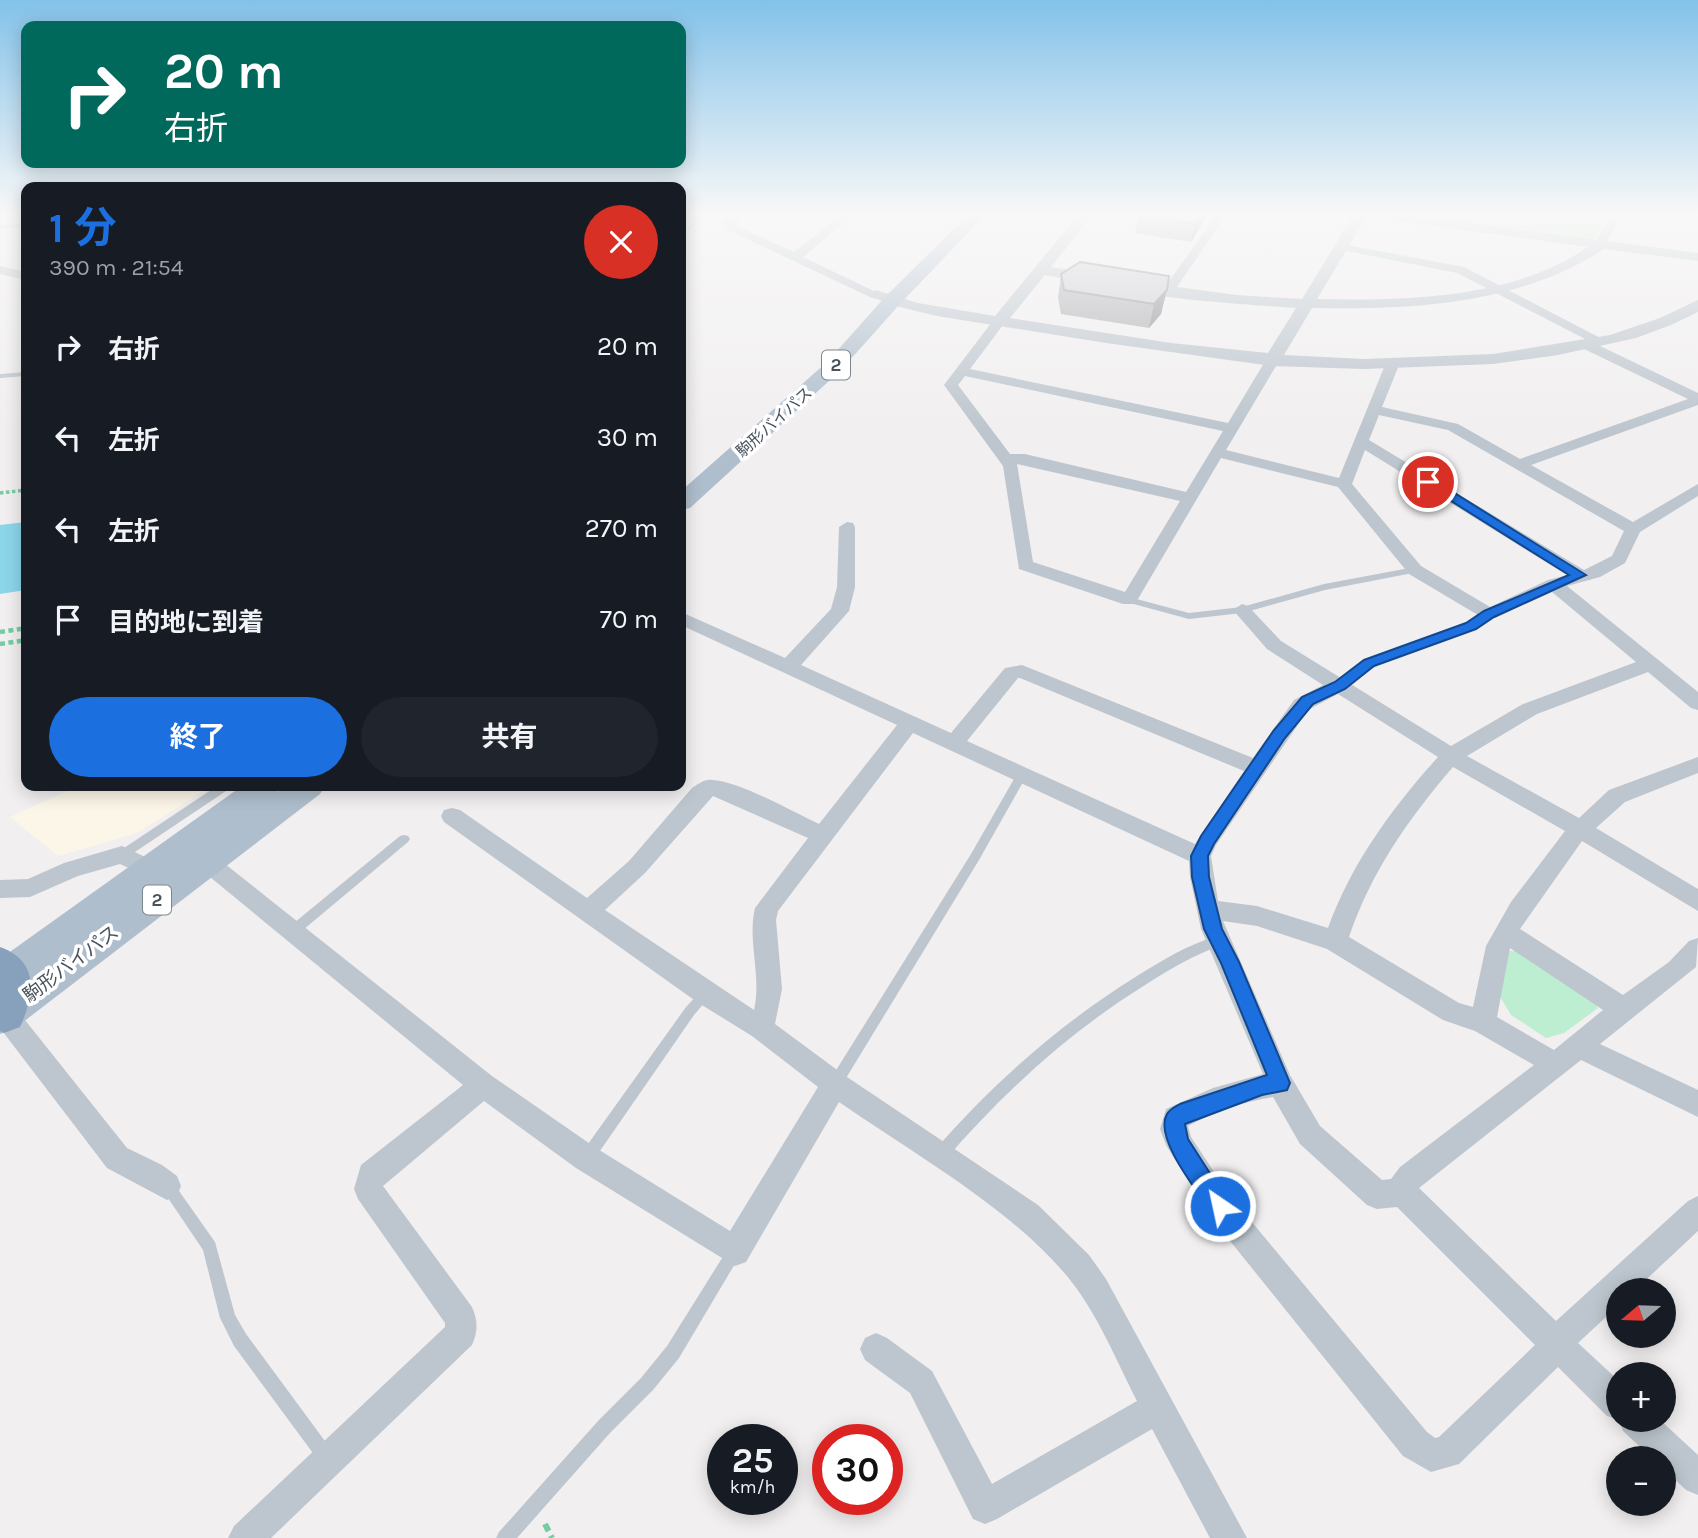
<!DOCTYPE html>
<html lang="ja">
<head>
<meta charset="utf-8">
<style>
	body { margin:0; font-family:Karla,"Noto Sans JP",sans-serif; background:#20242c; color:#f1f3f6; height:100vh; display:flex; flex-direction:column; font-size:26px; white-space:nowrap }
	* { box-sizing:border-box; margin:0 }
	p { font-size:23px; color:#9ea1a6 }
	.icon { flex:none; width:38px; height:38px; fill:none; stroke:currentColor; stroke-width:2; stroke-linecap:round; stroke-linejoin:round }
	.map { position:relative; flex:1; overflow:hidden }
	.panel { position:absolute; left:21px; top:182px; width:665px; height:609px; display:flex; flex-direction:column; background:#171b24; border-radius:14px; box-shadow:0 4px 18px #0003 }
	.panel>* { flex:none }
	.banner { position:absolute; left:21px; top:21px; width:665px; height:147px; border-radius:14px; box-shadow:0 4px 18px #0003; background:#00695c; color:#fff; overflow:hidden }
	.needle { width:46px; rotate:251deg }
	.buttons { position:absolute; left:1606px; top:1278px; display:grid; gap:14px }
	.buttons a { display:grid; place-items:center; width:70px; height:70px; border-radius:50%; background:#171b24; box-shadow:0 4px 18px #0003; font-size:35px }
	.speed { position:absolute; left:707px; top:1424px; display:flex; gap:14px; font-size:35px; font-weight:700; text-align:center }
	.speed>* { display:grid; place-content:center; width:91px; height:91px; border-radius:50%; background:#171b24; box-shadow:0 4px 18px #0003; line-height:1 }
	.speed small { font-size:18px; font-weight:400 }
	.speed .limit { border:10px solid #d22; background:#fff; color:#111 }
	.pin { position:absolute; display:grid; place-items:center; width:60px; height:60px; color:#fff; margin:-30px; border:4px solid #fff; border-radius:50%; box-shadow:0 2px 7px #0007 }
	.me { position:absolute; width:77px; margin:-38px; rotate:326deg; stroke-linejoin:round; filter:drop-shadow(0 0 5px #0008) }
	.turn { display:flex; align-items:center; gap:24px; height:147px; padding:0 28px; font-size:32px }
	.turn .icon { width:91px; height:91px; stroke-width:2.5 }
	.turn b { display:block; font-size:49px; line-height:60px }
	.round { display:grid; place-items:center; flex:none; width:74px; height:74px; border-radius:37px; background:#20242c }
	.summary { display:flex; align-items:center; justify-content:space-between; height:119px; padding:0 28px }
	h1 { font-size:42px; font-weight:700; line-height:52px; color:#1c6fde }
	.action { display:flex; gap:14px; margin-top:auto; padding:14px 28px }
	.action a { flex:1; height:80px; border-radius:42px; background:#1c6fde; color:#fff; font-size:28px; font-weight:700; line-height:80px; text-align:center }
	.action a+a { background:#20242c; color:#f1f3f6 }
	ul { padding:0; list-style:none }
	li { display:flex; align-items:center; gap:21px; height:91px; padding:0 28px }
	li div { flex:1 }
	li b { display:block; font-size:26px }
	li em { font-style:normal }
	.map>svg:first-child { display:block }
</style>
</head>
<body>
<div class="map">
<svg width="1698" height="1538" viewBox="0 0 1698 1538">
	<rect width="100%" height="100%" fill="#f1efef"/>
	<!-- commercial -->
	<path fill="#fcf6e8" d="M79,786H212L137,833L58,856L10,817Z"/>
	<!-- green -->
	<path fill="#beeed1" d="M1397,214H1608L1596,238L1591,239Z
		M1507,951H1523L1587,991L1598,1008L1564,1033L1546,1038L1511,1015L1499,995Z"/>
	<!-- water -->
	<path fill="#8cd6ea" d="M26,522V590L0,594V525Z"/>
	<g fill="none" stroke-linecap="round" stroke-linejoin="round">
		<!-- path-far3 -->
		<path stroke="#76cca2" stroke-width="2.5" stroke-dasharray="2.5 2" stroke-linecap="butt" d="M681,240L701,214"/>
		<!-- path-far2 -->
		<path stroke="#76cca2" stroke-width="3.5" stroke-dasharray="3.5 2.5" stroke-linecap="butt" d="M0,493L26,490"/>
		<!-- path-far1 -->
		<path stroke="#76cca2" stroke-width="4.5" stroke-dasharray="5 3.5" stroke-linecap="butt" d="M0,632L26,628
			M0,644L26,640"/>
		<!-- path -->
		<path stroke="#76cca2" stroke-width="6" stroke-dasharray="8 5" stroke-linecap="butt" d="M545,1524L552,1538"/>
		<!-- service -->
		<path fill="#bdc6ce" fill-rule="evenodd" d="M26,223V227L0,229V225Z
			M26,372V376L0,378V374Z
			M1415,567L1419,570L1418,572L1325,590L1242,613L1189,619L1126,602L1125,600L1129,597L1189,613L1242,607L1324,584Z
			M1489,611L1492,612L1494,614L1492,616L1474,628L1372,665L1343,687H1337L1335,685L1366,661L1468,624Z
			M1022,771L1027,775L979,860L840,1088L835,1090L830,1088L828,1084L830,1080L971,854L1018,772Z
			M217,786H230L229,789L126,858H118L116,855L118,852Z
			M404,835L408,836L410,839L408,842L297,935L293,936L289,935L287,931L289,927L400,836Z
			M1218,936L1222,937L1224,941L1222,945C1193,955 1168,970 1142,987C1067,1034 1003,1093 945,1160L940,1162L935,1160L933,1155L935,1150C994,1082 1060,1024 1137,976C1163,960 1188,944 1218,936Z
			M706,989L710,990L712,994L694,1015L593,1161L588,1163L583,1161L581,1156L583,1151L686,1007L702,990Z
			M167,1179L172,1181L215,1242L235,1315L246,1334L333,1452L335,1458L333,1464L327,1466L321,1464L234,1346L220,1318L203,1250L160,1186L162,1181Z
			M734,1245L739,1247L741,1252L739,1257L679,1358L653,1390L610,1433L517,1538H496L499,1532L598,1421L641,1378L667,1346L729,1247Z"/>
		<!-- minor -->
		<path fill="#bdc6ce" fill-rule="evenodd" d="M731,214H741L736,226L794,252L843,214H854L803,257L882,295L876,299L872,298L728,230L723,224Z
			M1217,214H1227L1172,294H1164L1162,291Z
			M1611,214H1621L1604,247H1596L1594,245Z
			M1341,244L1464,267L1608,342L1598,345L1698,393V405L1531,465L1633,522L1698,484V496L1640,532L1625,563L1600,577L1567,586L1698,692V710L1691,708L1648,672L1537,714L1467,756L1579,818L1609,790L1698,757V773L1625,802L1596,828L1698,889V911L1582,841L1520,929L1623,995L1669,962L1689,941L1698,938L1696,967L1600,1044L1698,1090V1117L1581,1060L1419,1188L1556,1321L1688,1201L1698,1196V1231L1635,1290H1619V1305L1578,1343L1619,1381V1419H1659L1698,1455V1495L1686,1490L1664,1469V1458H1652L1623,1431L1619,1420L1607,1416L1558,1367L1459,1464L1431,1472L1403,1456L1210,1216L1166,1145L1160,1129L1166,1109L1213,1088L1263,1074L1201,929L1190,877L1189,861L913,733L778,911L776,920L782,989L775,1024L844,1075L1038,1205L1089,1255L1106,1279L1247,1538H1210L1152,1429L997,1519L985,1524L973,1519L910,1393L865,1360L860,1349L865,1338L876,1333L887,1338L932,1371L992,1484L1137,1401C1116,1360 1097,1312 1067,1276C1009,1207 914,1154 839,1102L746,1262L735,1266L576,1168L484,1101L383,1186L472,1307C478,1321 478,1331 472,1345L271,1538H228L234,1526L445,1327V1323L358,1199L354,1189L361,1165L463,1085L199,868L196,862L199,856L207,853L215,856L492,1076L596,1148L730,1231L818,1087L752,1036L697,1002L444,822L441,816L444,810L452,808L460,810L587,898L629,861L692,788C699,784 704,779 712,780C739,781 793,812 819,824L897,725L681,625V612L785,658L831,609L837,587L839,527L847,522L853,523L855,527V587L849,611L801,665L951,733L1005,668L1022,665L1253,758L1294,700L1323,685L1267,649L1233,610L1242,604L1248,606L1281,641L1451,746L1523,704L1636,662L1552,592L1495,618H1483L1409,574L1338,487L1221,458L1135,604H1123L1019,569L1003,466L944,385L995,318L1000,317L1006,321L970,369L1228,423L1267,358H1277L1279,361L1226,450L1339,478L1385,365L1392,361L1399,365L1382,407L1458,424L1520,459L1688,399L1582,348V342H1591L1457,273L1337,249L1335,247ZM965,376L1223,431L1186,492L1025,454H1010L958,385ZM1379,415L1448,430L1624,531L1612,556L1584,570L1369,440ZM1365,450L1567,575L1548,580L1490,607L1421,566L1352,484ZM1017,464L1180,501L1125,592L1033,562ZM1018,678H1020L1244,771L1195,844L967,741ZM1338,694L1438,757C1392,808 1351,864 1328,928L1257,906L1218,901L1211,856L1216,845L1308,710ZM1453,767L1565,831L1511,902L1486,946L1473,1007L1459,1003L1349,937C1371,872 1409,818 1453,767ZM713,796L808,838L755,908C747,941 762,976 754,1010L605,910L645,873ZM1223,921L1257,926L1327,949L1443,1020L1475,1031L1534,1065L1400,1167L1391,1179L1382,1180L1320,1126L1290,1075ZM1510,948L1603,1010L1554,1050L1497,1017ZM1273,1097L1300,1144L1367,1205L1377,1209L1397,1207L1535,1345L1439,1437L1435,1438L1427,1432L1230,1196L1191,1137L1188,1126C1215,1111 1243,1102 1273,1097Z
			M0,266L26,272V280L0,274Z
			M122,846L160,864L163,870L160,876L152,879L120,864L78,876L30,897L0,898V880L28,879L64,863Z
			M4,1002L13,1005L127,1148L162,1165L177,1176L181,1186L177,1196L167,1200L107,1168L0,1028V1003Z"/>
		<!-- tertiary -->
		<path fill="#bdc6ce" fill-rule="evenodd" d="M1079,214H1093L1051,267L1094,274L1102,279L1094,284L1045,275L1010,318L1171,343L1268,353L1296,308C1270,306 1138,299 1124,286L1132,281L1237,295L1302,299L1354,214H1368L1317,299C1406,301 1513,299 1588,247L1375,218L1368,214H1404L1698,253V261L1604,249C1519,305 1411,310 1312,308L1284,355L1364,359L1493,354L1610,335L1660,318L1698,300V312L1671,325L1636,338L1558,355L1493,364L1364,369L1272,366L1106,343L937,316L891,305L868,295L876,290L918,303L995,316Z"/>
		<!-- primary -->
		<path fill="#afbecd" fill-rule="evenodd" d="M969,214H986L899,305L841,370L690,508L681,510V491L827,362L885,297Z
			M242,786H281L277,792L287,786H325L320,794L14,1029L0,1034V959Z"/>
		<!-- motorway -->
		<path fill="#87a1bd" fill-rule="evenodd" d="M0,947C39,961 35,994 20,1027L4,1033L0,1031Z"/>
	</g>
	<!-- wall -->
	<path fill="#adafb4" d="M1140,214H1208L1191,242L1135,233Z
		M1061,274L1169,276L1161,314L1149,328L1061,314L1058,298Z"/>
	<!-- shaded-wall -->
	<path fill="#8d8e92" d="M1202,214H1208L1191,242L1195,224Z
		M1167,290L1161,314L1149,328L1154,304Z"/>
	<!-- building -->
	<path fill="#c9cbd1" stroke="#8d8e92" stroke-width="2" d="M1140,214H1202L1195,224L1139,215Z
		M1080,262L1169,276L1167,290L1154,304L1064,290L1061,274Z"/>
	<!-- sky -->
	<linearGradient id="sky" x2="0" y2="1"><stop stop-color="#83c2e9"/><stop offset="0.5" stop-color="#f9f8f8"/><stop offset="1" stop-color="#f9f8f8" stop-opacity="0"/></linearGradient>
	<rect width="1698" height="429" fill="url(#sky)"/>
	<!-- route -->
	<path fill="#1c6fde" stroke="#124890" stroke-width="2" d="M1424,479H1432L1586,575L1494,617L1476,629L1374,666L1345,689L1313,704L1285,738L1214,844L1208,856L1209,877L1222,929L1239,962L1290,1083L1287,1090L1262,1095L1185,1124L1188,1139L1231,1206L1228,1214L1220,1217L1213,1214C1199,1193 1153,1138 1167,1114C1170,1109 1175,1107 1180,1104L1267,1075L1221,963L1204,929L1192,877L1191,856L1201,836L1274,730L1302,697L1335,682L1364,660L1466,623L1484,611L1569,575L1424,484Z"/>
	<g text-anchor="middle" dominant-baseline="central" stroke-width="7" stroke-linejoin="round" paint-order="stroke">
		<!-- far-street labels -->
		<g font-size="16" fill="#47525c" stroke="#fff">
			<text transform="translate(774 422) rotate(-42)">駒形バイパス</text>
		</g>
		<!-- shield labels -->
		<g fill="#fff" stroke="#7e868d" stroke-width="2">
			<rect x="822" y="350.5" width="28" height="29" rx="5"/>
			<rect x="143" y="885.5" width="28" height="29" rx="5"/>
		</g>
		<g font-size="18" font-weight="bold" fill="#47525c">
			<text x="836" y="365">2</text>
			<text x="157" y="900">2</text>
		</g>
		<!-- street labels -->
		<g font-size="19" fill="#47525c" stroke="#fff">
			<text transform="translate(71 964) rotate(-37)">駒形バイパス</text>
		</g>
	</g>
</svg>
<div class="buttons">
<a><svg class="needle" viewBox="-14 -14 28 28"><path d="M0-13l5 13h-10z" fill="#e53935"/><path d="M0 13l5-13h-10z" fill="#9ea1a6"/></svg></a>
<a>+</a>
<a>−</a>
</div>
<div class="speed"><div>25<small>km/h</small></div><div class="limit">30</div></div>
<div class="pin" style="left:1428px;top:482px;background:#d93025"><svg class="icon" aria-label="arrive" viewBox="0 0 24 24"><path d="M6 21V4h12l-3 4 3 4H6"/></svg></div>
<svg class="me" style="left:1220px;top:1206px" viewBox="-20 -20 40 40"><circle r="17" fill="#1c6fde" stroke="#fff" stroke-width="3"/><path d="M0-11L8 9 0 5-8 9z" fill="#fff"/></svg>
<div class="banner">
<div class="turn"><svg class="icon" aria-label="right" viewBox="0 0 24 24"><path d="M7 20v-9h11M14 6l5 5-5 5"/></svg><div><b>20 m</b>右折</div></div>
</div>
<section class="panel">
<div class="summary"><div><h1>1 分</h1><p>390 m · 21:54</p></div><a class="round" style="background:#d93025;color:#fff"><svg class="icon" aria-label="close" viewBox="0 0 24 24"><path d="M6 6l12 12M18 6L6 18"/></svg></a></div>
<ul>
<li><svg class="icon" aria-label="right" viewBox="0 0 24 24"><path d="M7 20v-9h11M14 6l5 5-5 5"/></svg><div><b>右折</b></div><em>20 m</em></li>
<li><svg class="icon" aria-label="left" viewBox="0 0 24 24"><path d="M17 20v-9H6M10 6l-5 5 5 5"/></svg><div><b>左折</b></div><em>30 m</em></li>
<li><svg class="icon" aria-label="left" viewBox="0 0 24 24"><path d="M17 20v-9H6M10 6l-5 5 5 5"/></svg><div><b>左折</b></div><em>270 m</em></li>
<li><svg class="icon" aria-label="arrive" viewBox="0 0 24 24"><path d="M6 21V4h12l-3 4 3 4H6"/></svg><div><b>目的地に到着</b></div><em>70 m</em></li>
</ul>
<div class="action"><a>終了</a><a>共有</a></div>
</section>
</div>
</body>
</html>
